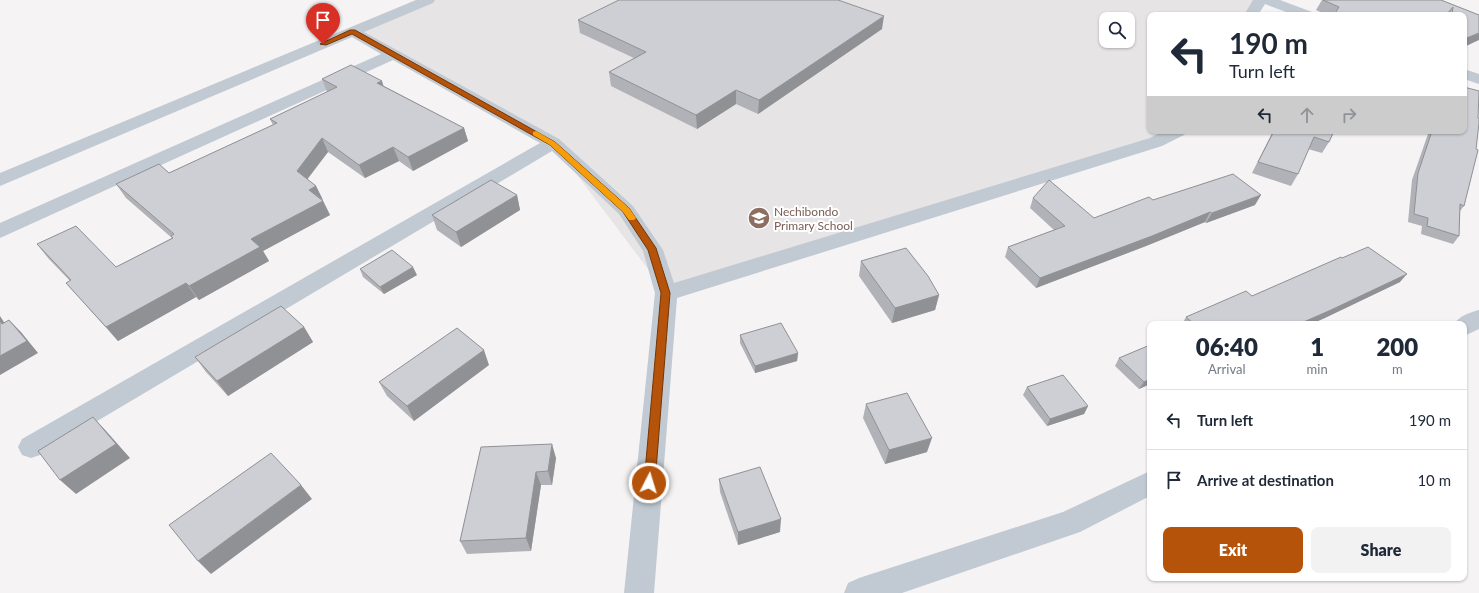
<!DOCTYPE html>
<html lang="en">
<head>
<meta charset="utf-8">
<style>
	body { margin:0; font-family:Lato,sans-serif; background:#f2f2f3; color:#1f2937; height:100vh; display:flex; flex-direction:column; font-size:15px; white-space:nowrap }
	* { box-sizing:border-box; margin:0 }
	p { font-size:13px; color:#747a83 }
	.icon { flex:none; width:22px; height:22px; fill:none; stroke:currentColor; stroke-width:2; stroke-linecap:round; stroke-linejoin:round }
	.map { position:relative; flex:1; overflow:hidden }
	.panel { position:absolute; left:1147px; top:321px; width:320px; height:260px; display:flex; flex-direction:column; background:#fff; border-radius:8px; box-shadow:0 1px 3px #0004 }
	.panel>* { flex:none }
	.hud { position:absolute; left:1147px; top:12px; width:320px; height:122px; border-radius:8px; box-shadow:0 1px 3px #0004; background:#fff; color:#1f2937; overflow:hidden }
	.controls { position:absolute; left:1099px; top:12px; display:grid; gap:8px }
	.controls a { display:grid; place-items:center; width:36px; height:36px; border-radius:8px; background:#fff; box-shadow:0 1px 3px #0004; font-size:20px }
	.pin { position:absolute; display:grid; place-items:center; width:34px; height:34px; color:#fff; margin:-41px -17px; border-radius:50% 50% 50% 0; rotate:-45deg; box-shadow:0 0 4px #0007 }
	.pin .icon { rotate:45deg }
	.me { position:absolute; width:44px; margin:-22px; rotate:5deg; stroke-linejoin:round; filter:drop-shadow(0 0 3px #0008) }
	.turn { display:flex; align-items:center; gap:14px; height:84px; padding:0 16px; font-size:18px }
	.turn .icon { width:52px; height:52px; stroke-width:2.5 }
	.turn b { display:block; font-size:28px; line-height:34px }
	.lanes { display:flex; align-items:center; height:38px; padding:0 16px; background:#0003; justify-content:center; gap:20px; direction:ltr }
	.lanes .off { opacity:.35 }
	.eta { display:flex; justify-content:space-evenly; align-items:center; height:68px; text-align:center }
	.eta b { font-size:24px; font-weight:800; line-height:28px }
	.primary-button { display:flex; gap:8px; margin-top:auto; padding:8px 16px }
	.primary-button a { flex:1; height:46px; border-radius:8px; background:#b45309; color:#fff; font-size:16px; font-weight:800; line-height:46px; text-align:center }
	.primary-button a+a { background:#f2f2f3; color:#1f2937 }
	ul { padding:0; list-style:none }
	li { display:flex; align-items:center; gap:12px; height:60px; padding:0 16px; border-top:1px solid #e0e1e3 }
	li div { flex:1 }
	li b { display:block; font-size:15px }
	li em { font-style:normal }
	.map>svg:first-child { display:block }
</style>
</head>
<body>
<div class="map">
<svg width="1479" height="593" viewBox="0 0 1479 593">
	<rect width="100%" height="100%" fill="#f5f3f3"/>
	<!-- education -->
	<path fill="#e6e4e5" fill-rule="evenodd" d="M428,0H1260L1251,15H1150V131H1178L666,293L553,143L353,32ZM1106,19H1128V41H1106Z"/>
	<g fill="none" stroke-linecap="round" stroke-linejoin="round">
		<!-- minor -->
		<path fill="#c1cad2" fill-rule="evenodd" d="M416,0H435L433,3L364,32L559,139L633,206L663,250L674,283L1150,138L1164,131H1187L1184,135L1162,146L677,298L654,593H624L655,293L643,251L619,214L552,151L40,455L31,458L22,455L18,447L22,439L540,143L393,60L0,238V223L381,54L352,37L0,186V173Z
			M1253,0H1280L1312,12L1314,15H1294L1265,4L1258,15H1244Z
			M1464,69L1479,74V84L1464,79Z
			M1479,310V329L1464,336V324H1454C1459,316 1471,312 1479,310Z
			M1150,471V496L1080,532L902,593H844L848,583L859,578L1063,512Z"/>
	</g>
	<!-- wall -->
	<path fill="#b0b2b7" d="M1322,0H1441L1479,15H1327L1316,10Z
		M578,20L882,29L758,114L736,104L697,129L611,86L609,72L634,58L580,33Z
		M322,79L384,86L464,128L468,141L413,171L399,161L365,178L328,152L307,179L316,186L330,215L263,251L269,261L199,300L196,297L118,341L66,283L70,281L48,258L37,244L116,267L172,238L126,198L116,184L169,173L273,125L270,119L327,92Z
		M1273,131H1334L1329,142L1322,153L1308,149L1298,174L1291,186L1252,173Z
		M1429,131H1464V206L1460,211L1459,236L1453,244L1421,234L1422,226L1408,222L1412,180Z
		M517,195L520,210L461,247L437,230L432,215Z
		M1033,198L1094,218L1153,200L1255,205L1206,223L1205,222L1146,246L1036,288L1005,257L1008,247L1054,230L1030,208Z
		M1342,258L1400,282L1311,324H1182L1186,317L1252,296Z
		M861,261L939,295L935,310L892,323L859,276Z
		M360,269L417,275L384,294L363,277Z
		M304,327L313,342L228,396L206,372L195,357Z
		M740,335L798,353L797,361L755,373L740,343Z
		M1150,345V384L1139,389L1115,366L1119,358Z
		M489,365L414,421L387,396L379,382Z
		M1027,387L1088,406L1084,414L1047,426L1023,395Z
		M866,404L927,452L885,464L863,418Z
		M481,447L556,458L552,485H541L531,551L467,554L460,541Z
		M719,479L780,532L738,545L720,492Z"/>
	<!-- shaded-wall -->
	<path fill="#909195" d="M884,16L882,29L758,114L759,100Z
		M1479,33V40L1464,47V39Z
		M382,81L386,94L377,83Z
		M736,90V104L697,129L696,115Z
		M464,128L468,141L413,171L408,157Z
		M322,138L328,152L303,185L297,171Z
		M393,147L399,161L365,178L359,165Z
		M316,186L323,200L309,190Z
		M517,195L520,210L461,247L456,232Z
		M1261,195L1255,205L1206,223L1212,213Z
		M323,201L330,215L263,251L269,261L199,300L189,286L251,239Z
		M1210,212L1205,222L1146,246L1036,288L1040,278Z
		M413,267L417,275L384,294L380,287Z
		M1407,274L1400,282L1325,318L1311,324H1299Z
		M186,283L196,297L118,341L106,327Z
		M939,295L935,310L892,323L895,308Z
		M0,316L13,336L2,324L0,321Z
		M9,320L21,332L38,353L0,375V356Z
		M304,327L313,342L228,396L217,381Z
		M484,350L489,365L414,421L407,406Z
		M798,353L797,361L755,373V366Z
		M1150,379V384L1139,389L1144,382Z
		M1088,406L1084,414L1047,426L1050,419Z
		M93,417L107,432L130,458L76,494L60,480Z
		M932,438L927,452L885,464L889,450Z
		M552,444L556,458L552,485L548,471Z
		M536,472L541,485L531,551L526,538Z
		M301,485L312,499L211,574L198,561Z
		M781,519L780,532L738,545V532Z"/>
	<!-- building -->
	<path fill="#cdcfd5" stroke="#909195" d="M619,0H838L884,16L759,100L736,90L696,115L609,72L646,52L578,20Z
		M1323,0H1441L1479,15V33L1464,39V15H1452L1453,7L1446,15H1377L1373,13L1372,15H1334L1339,7Z
		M351,65L382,81L377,83L464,128L408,157L393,147L359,165L322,138L297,171L316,186L309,190L323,201L251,239L260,247L189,286L186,283L106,327L66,283L71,280L37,244L76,226L116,267L173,238L171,236L174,234L116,184L159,164L169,173L277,123L270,119L337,87L322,79Z
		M1464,87L1479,91L1478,118H1479V123L1476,149L1478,150L1464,206L1460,204L1459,236L1427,226L1428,218L1414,214L1418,173L1432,131H1464Z
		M1274,131H1334L1329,142L1314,137L1298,174L1258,162Z
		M1233,174L1261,195L1212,213L1210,212L1152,236L1040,278L1008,247L1065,226L1033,198L1049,180L1094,218L1149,197L1153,200Z
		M491,180L517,195L456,232L432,215Z
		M1368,247L1407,274L1331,310L1299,324H1194L1186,317L1246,291L1252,296L1341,257L1342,258Z
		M906,248L928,276L939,295L895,308L861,261Z
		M392,250L413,267L380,287L360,269Z
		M281,306L304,327L217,381L195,357Z
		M9,320L27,341L0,356V321L2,324Z
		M781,323L798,353L755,366L740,335Z
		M457,328L484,350L407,406L379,382Z
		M1150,345V379L1144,382L1119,358Z
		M1063,375L1088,406L1050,419L1027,387Z
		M907,393L932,438L889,450L866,404Z
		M93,417L116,444L60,480L38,451Z
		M552,444L548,471L536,472L526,538L460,541L481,447Z
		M271,453L301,485L198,561L169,525Z
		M760,467L781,519L738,532L719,479Z"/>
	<!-- route -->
	<path fill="#b45309" stroke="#753606" d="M350,30H355L555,142L629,208L656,248L670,293L655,483L653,486L649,488L645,486L644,483L661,293L648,250L623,212L550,145L352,34L326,45L320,44Z"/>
	<!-- slow -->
	<path fill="#f59e0b" d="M536,131L555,142L629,208L636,218L634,220H629L623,212L550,145L533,135V132Z"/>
	<!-- icons -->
	<defs>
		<g id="school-disc" transform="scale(1.15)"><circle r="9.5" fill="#8d6e63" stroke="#fff"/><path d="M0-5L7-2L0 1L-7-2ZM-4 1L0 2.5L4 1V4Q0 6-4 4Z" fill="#fff"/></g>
	</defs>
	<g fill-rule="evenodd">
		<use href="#school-disc" x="759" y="218"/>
	</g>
	<g text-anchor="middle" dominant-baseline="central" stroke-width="4" stroke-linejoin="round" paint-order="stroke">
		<!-- education labels -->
		<g font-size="12" fill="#785e54" stroke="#fff" text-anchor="start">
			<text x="774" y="211">Nechibondo<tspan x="774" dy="14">Primary School</tspan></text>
		</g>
	</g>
</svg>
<div class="controls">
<a><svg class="icon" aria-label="search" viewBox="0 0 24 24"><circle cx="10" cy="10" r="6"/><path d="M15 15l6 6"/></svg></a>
</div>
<div class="pin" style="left:323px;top:44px;background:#d93025"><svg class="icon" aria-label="arrive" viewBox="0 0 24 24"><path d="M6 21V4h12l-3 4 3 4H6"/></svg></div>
<svg class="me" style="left:649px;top:483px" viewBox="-20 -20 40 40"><circle r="17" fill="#b45309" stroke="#fff" stroke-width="3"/><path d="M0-11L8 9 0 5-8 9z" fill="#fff"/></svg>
<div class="hud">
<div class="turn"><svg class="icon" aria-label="left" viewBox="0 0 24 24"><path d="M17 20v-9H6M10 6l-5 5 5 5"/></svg><div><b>190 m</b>Turn left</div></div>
<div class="lanes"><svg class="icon" aria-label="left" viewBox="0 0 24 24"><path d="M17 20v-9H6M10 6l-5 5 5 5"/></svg><svg class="icon off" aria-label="ahead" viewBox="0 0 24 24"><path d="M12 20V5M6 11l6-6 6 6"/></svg><svg class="icon off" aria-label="right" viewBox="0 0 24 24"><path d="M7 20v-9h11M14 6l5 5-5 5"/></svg></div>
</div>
<section class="panel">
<div class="eta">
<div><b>06:40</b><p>Arrival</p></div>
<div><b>1</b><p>min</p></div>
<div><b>200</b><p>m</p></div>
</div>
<ul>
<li><svg class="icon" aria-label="left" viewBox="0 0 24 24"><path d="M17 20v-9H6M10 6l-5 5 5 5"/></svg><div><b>Turn left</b></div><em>190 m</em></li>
<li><svg class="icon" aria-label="arrive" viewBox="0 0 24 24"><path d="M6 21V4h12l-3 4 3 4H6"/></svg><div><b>Arrive at destination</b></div><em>10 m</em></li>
</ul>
<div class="primary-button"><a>Exit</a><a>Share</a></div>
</section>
</div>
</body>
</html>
